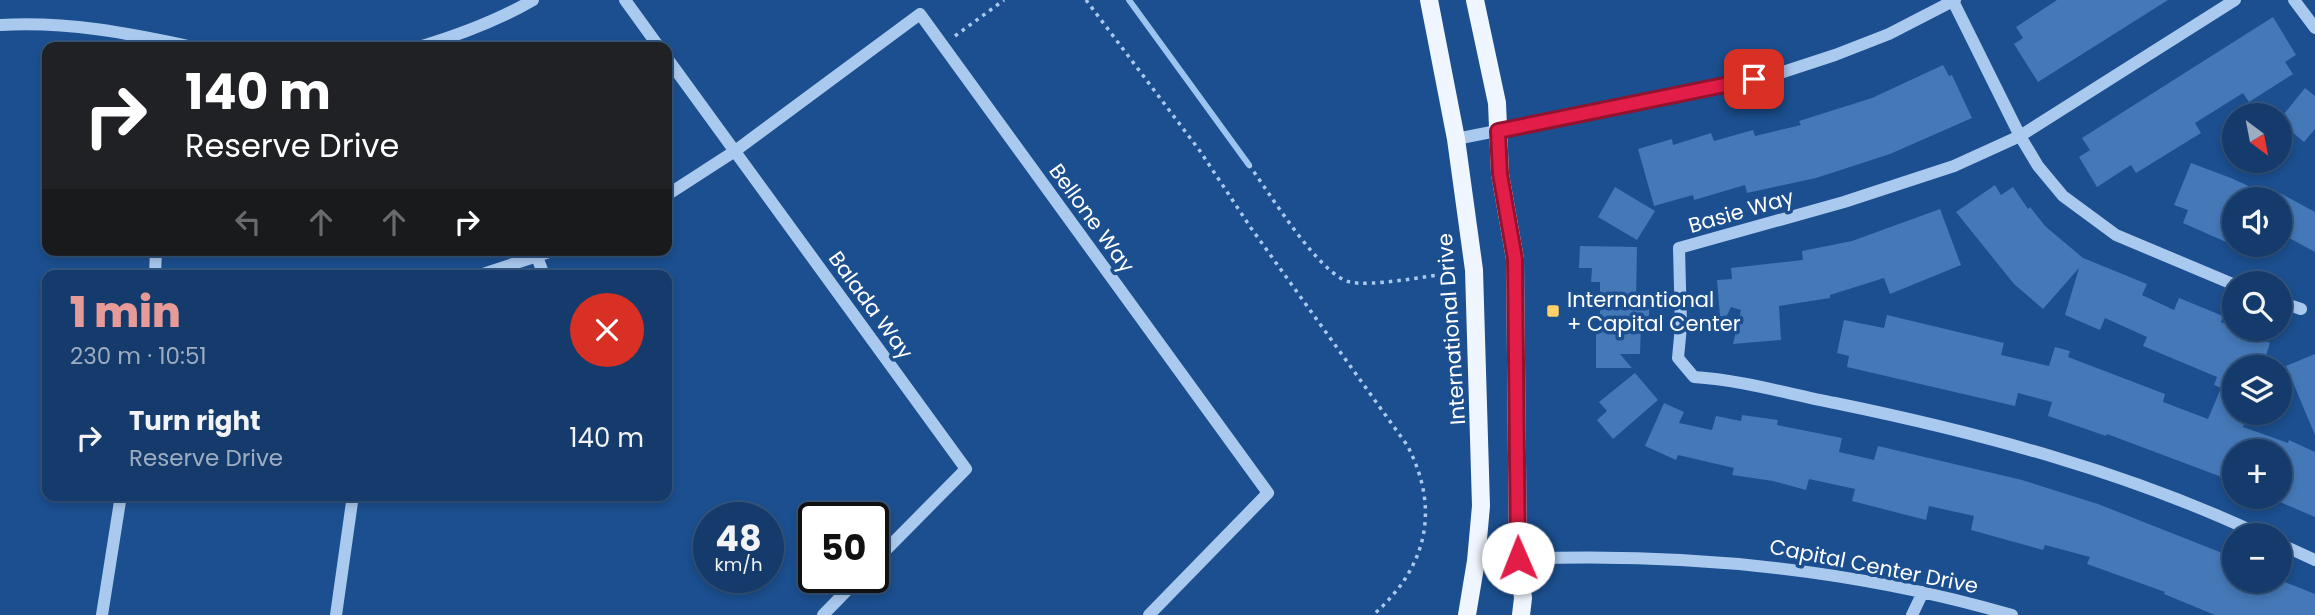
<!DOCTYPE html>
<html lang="en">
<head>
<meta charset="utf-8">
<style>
	body { margin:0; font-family:Poppins,sans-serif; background:#214673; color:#f1f3f6; height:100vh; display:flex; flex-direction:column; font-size:26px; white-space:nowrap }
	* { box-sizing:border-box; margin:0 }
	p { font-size:23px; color:#9dadc1 }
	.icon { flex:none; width:38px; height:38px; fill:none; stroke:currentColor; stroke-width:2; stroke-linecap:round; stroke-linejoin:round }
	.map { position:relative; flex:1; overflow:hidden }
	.panel { position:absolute; left:42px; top:270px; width:630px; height:231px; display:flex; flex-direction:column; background:#143b6b; border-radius:14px; box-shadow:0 4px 10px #0003,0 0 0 2px #33557e }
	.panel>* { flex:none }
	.hud { position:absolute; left:42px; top:42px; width:630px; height:214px; border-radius:14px; box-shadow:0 4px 10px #0003,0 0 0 2px #33557e; background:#202124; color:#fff; overflow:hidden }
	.needle { width:46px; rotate:148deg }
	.fabs { position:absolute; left:2222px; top:103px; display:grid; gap:14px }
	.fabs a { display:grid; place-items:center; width:70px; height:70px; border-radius:50%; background:#143b6b; box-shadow:0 4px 10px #0003,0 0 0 2px #33557e; font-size:35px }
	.speed { position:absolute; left:693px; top:502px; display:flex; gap:14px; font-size:35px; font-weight:700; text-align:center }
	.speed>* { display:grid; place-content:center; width:91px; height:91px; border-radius:50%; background:#143b6b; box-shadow:0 4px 10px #0003,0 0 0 2px #33557e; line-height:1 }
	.speed small { font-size:18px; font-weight:400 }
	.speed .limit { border:4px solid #111; border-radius:10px; background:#fff; color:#111 }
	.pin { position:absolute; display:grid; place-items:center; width:60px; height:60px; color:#fff; margin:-30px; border-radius:14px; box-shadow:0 4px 10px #0006 }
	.me { position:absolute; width:77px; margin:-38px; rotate:359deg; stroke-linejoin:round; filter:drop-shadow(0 0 5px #0008) }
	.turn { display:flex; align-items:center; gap:24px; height:147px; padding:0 28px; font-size:32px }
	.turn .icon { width:91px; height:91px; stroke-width:2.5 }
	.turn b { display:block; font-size:49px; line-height:60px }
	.lanes { display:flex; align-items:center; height:66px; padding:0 28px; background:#0003; justify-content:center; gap:35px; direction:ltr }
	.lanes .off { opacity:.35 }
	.round { display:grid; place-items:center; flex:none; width:74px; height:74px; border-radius:37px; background:#214673 }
	.headline { display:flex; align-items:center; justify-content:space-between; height:119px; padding:0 28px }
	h1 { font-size:42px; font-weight:800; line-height:52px; color:#e69b98 }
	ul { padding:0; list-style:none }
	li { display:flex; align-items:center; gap:21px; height:98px; padding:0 28px }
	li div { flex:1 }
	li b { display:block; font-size:26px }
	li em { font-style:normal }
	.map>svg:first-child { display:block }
</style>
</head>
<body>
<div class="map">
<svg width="2315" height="615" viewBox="0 0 2315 615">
	<rect width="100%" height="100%" fill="#1b4f8f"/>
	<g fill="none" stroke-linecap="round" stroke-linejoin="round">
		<!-- stream -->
		<path stroke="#9cc4f0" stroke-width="6" d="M1129,0L1249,165"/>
	</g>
	<!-- building -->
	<path fill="#4478b7" d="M2057,0H2168L2038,82L2014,44L2023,38L2016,27Z
		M2273,17L2296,55L2285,62L2293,74L2249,102L2243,93L2195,123L2201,133L2136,173L2131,165L2097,187L2079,157L2090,150L2082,138Z
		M1943,65L1949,76L1952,75L1972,118L1890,154L1816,178L1747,193L1745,185L1694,200L1693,195L1654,206L1638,149L1672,139L1673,145L1711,133L1714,141L1753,130L1755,136L1801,125L1799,121L1872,98Z
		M2305,88L2315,96V129L2304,142L2280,122V119Z
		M2191,163L2231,178L2279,200H2235V246L2183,223L2188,210L2174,205Z
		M1995,185L2001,195L2013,187L2028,209L2030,207L2045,226L2083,258L2147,284L2142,295L2174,310L2179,298L2223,316L2221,322L2270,343L2262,368H2235V418L2245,422L2243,427L2288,443L2289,440L2315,452V517L2280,502V452H2235V482L2107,434L2106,436L2048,416L2052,402L2018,393L2015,406L1847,367L1849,356L1837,353L1844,320L1884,328L1887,315L2004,343L2001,355L2049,366L2055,347L2070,351L2068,357L2165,394L2163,402L2208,419L2221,388L2214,385L2217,377L2143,346L2147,337L2105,318L2100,330L2065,315L2079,268L2043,309L2014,284L1956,212Z
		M1615,187L1655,211L1637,240L1598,217Z
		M2280,193L2315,212V252L2280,233Z
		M1940,209L1961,265L1890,294L1884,278L1830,295V298L1779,306L1781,340L1733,344L1741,310L1731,307L1721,328L1717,280L1732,279L1731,268L1803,260L1802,251L1852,241Z
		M1580,246L1637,247L1636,302H1649V324H1641L1640,354H1620L1632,368H1596V333H1600V282H1591L1592,268H1579Z
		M2315,354V435L2286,366Z
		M1635,373L1658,400L1613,439L1597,420L1607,411L1599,402Z
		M1664,403L1684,412L1679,423L1712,430L1716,416L1741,421L1742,415L1778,420L1777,425L1842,438L1839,452L1874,460L1878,446L2022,480L2098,504L2235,558V581H2282L2315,594V615H2215L2164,594L2165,592L2087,564L2090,557L2045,545L2043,550L1971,530L1974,516L1929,506L1926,520L1852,501L1855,489L1809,479L1806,490L1773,481L1732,475L1734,468L1678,455L1676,460L1645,446Z"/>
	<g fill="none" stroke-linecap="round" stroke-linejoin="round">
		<!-- path -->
		<path stroke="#a9c9ee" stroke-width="3.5" stroke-dasharray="3.5 5" stroke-linecap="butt" d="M1086,0L1200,151L1251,228L1407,445C1441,509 1427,568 1373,615
			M955,36L1004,0
			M1249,165C1269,192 1319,275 1350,282C1369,287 1429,276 1452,273"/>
		<!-- minor -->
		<path stroke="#a9c9ee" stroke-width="12" d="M625,0L659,47
			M2235,0L2020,136L1954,166L1844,202L1679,248L1681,326L1678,358L1694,377C1743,380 1788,394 1835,403C1981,433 2128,472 2263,536
			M2294,0L2315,28
			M1953,1L2020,136L2038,166L2063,196L2116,235L2235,285
			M0,25C67,21 128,33 193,47
			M419,47C459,35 497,21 533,0
			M667,58L966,469L873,563
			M1456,139L1728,85L1780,73L1835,55L1889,34L1955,0
			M667,195L735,151L920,14L1268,493L1149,615
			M537,257L544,275
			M155,275L156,250
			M480,275L555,250
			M2280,302L2301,309
			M2280,544L2315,560
			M1476,561C1658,550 1837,564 2012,615
			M102,615L121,495
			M336,615L353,495
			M823,615L859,578
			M1912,615L1923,592"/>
		<!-- major -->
		<path stroke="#f0f6ff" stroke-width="18" d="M1429,0L1456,139L1474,270L1481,506L1476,561L1467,615
			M1475,0L1497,103L1500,174L1515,259L1518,558L1523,598L1521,615"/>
	</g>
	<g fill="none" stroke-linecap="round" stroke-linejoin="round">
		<!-- route casing -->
		<g stroke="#92132f" stroke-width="18">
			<path id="route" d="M1518,558L1515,259L1500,174L1498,131L1754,79"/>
		</g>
		<!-- route -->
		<use href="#route" stroke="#e11d48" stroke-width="12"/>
	</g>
	<!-- markers -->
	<rect fill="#ffd166" stroke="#1b4f8f" stroke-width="2.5" x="1546" y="304" width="14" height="14" rx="3.5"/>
	<g text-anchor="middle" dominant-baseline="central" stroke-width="7" stroke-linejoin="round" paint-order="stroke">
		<!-- street labels -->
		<g font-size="21" fill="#fff" stroke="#1b4f8f">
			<text transform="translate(1741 211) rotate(-16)">Basie Way</text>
			<text transform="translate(1092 218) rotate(54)">Bellone Way</text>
			<text transform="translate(871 305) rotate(54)">Balada Way</text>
			<text transform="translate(1451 329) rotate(-94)">International Drive</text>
			<text transform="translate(1874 566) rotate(11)">Capital Center Drive</text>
		</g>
		<!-- poi labels -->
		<g font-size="21" fill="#fff" stroke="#1b4f8f" text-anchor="start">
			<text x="1567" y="299">Internantional<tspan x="1567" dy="24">+ Capital Center</tspan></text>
		</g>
	</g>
</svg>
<div class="fabs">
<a><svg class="needle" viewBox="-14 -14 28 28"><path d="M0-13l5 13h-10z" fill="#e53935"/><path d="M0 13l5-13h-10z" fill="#9dadc1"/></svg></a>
<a><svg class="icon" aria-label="sound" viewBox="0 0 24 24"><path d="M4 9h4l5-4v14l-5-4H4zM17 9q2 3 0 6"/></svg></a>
<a><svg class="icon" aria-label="search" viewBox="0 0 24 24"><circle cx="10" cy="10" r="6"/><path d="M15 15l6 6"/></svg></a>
<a><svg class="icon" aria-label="layers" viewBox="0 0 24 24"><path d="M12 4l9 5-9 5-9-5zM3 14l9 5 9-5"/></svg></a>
<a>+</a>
<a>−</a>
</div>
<div class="speed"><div>48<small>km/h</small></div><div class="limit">50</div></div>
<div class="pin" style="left:1754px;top:79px;background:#d93025"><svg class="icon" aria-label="arrive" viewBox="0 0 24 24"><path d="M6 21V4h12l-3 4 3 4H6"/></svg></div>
<svg class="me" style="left:1518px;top:558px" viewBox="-20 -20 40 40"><circle r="19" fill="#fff"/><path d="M0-13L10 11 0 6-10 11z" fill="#e11d48"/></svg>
<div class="hud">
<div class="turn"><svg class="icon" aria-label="right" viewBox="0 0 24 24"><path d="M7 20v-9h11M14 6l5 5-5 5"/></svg><div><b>140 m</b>Reserve Drive</div></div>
<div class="lanes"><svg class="icon off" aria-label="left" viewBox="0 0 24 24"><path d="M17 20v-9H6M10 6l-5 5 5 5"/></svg><svg class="icon off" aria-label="ahead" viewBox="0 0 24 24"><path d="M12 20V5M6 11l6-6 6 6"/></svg><svg class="icon off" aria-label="ahead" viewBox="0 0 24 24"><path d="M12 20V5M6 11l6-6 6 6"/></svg><svg class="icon" aria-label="right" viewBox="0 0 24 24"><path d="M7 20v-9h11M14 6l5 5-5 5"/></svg></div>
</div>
<section class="panel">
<div class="headline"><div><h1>1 min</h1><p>230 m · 10:51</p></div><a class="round" style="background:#d93025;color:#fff"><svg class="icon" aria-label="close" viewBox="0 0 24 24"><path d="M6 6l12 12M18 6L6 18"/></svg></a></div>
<ul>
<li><svg class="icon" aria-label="right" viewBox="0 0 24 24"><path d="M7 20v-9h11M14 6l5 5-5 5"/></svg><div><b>Turn right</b><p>Reserve Drive</p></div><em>140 m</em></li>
</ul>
</section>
</div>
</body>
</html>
